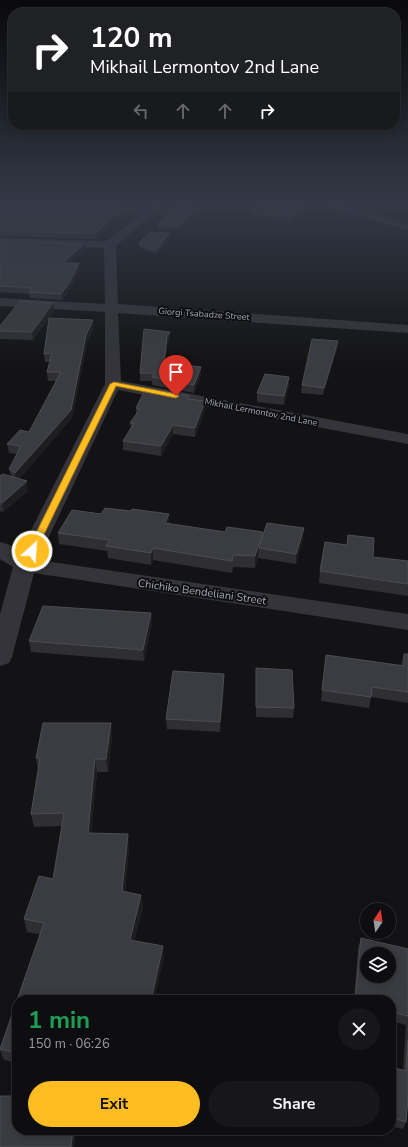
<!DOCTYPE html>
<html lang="en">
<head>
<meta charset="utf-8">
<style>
	body { margin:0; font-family:"Nunito Sans",sans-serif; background:#171719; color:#f1f3f6; height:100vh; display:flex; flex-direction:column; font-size:15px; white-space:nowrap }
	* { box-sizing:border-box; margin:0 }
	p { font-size:13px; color:#9b9c9f }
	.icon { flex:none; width:22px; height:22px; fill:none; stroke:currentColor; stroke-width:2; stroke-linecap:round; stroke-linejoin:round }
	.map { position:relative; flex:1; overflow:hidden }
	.sheet { position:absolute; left:12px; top:995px; width:384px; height:140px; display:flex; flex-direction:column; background:#0e0e10; border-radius:16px; box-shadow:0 2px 10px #0003,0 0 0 1px #2e2e30 }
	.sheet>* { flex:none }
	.guide { position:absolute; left:8px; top:8px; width:392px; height:122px; border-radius:16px; box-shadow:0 2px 10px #0003,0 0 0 1px #2e2e30; background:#202124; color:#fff; overflow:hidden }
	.needle { width:26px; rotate:13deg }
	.tools { position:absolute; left:360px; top:903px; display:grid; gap:8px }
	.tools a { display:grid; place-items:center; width:36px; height:36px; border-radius:50%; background:#0e0e10; box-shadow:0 2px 10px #0003,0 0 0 1px #2e2e30; font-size:20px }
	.pin { position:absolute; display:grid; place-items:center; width:34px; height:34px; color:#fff; margin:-41px -17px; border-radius:50% 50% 50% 0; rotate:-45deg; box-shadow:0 0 4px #0007 }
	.pin .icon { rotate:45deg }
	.me { position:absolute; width:44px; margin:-22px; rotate:26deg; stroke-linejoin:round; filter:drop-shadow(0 0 3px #0008) }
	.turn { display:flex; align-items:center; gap:14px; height:84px; padding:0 16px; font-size:18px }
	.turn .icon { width:52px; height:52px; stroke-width:2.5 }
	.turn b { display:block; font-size:28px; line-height:34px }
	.lanes { display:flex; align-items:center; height:38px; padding:0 16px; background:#0003; justify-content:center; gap:20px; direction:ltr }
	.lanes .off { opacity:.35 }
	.round { display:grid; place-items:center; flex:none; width:42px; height:42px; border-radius:21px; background:#171719 }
	.overview { display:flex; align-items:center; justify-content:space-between; height:68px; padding:0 16px }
	h1 { font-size:24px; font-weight:700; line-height:30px; color:#1e9e55 }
	.primary-button { display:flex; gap:8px; margin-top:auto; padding:8px 16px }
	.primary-button a { flex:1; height:46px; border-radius:24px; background:#ffbd21; color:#111; font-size:16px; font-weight:700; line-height:46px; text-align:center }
	.primary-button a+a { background:#171719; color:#f1f3f6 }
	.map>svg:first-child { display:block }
</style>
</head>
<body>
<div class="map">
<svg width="408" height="1147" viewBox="0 0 408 1147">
	<rect width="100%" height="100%" fill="#131315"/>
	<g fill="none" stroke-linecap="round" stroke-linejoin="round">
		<!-- minor -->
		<path fill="#34343a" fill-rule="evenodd" d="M20,203H74L148,208L154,203H165L116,246L118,304L408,325V333L118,313L121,381L408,434V444L118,390L38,560L408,614V630L34,573L12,657L9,663L0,666V614L13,567L0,559V542L8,544L20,552L105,384V312L0,306V298L105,304L104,248L0,244V238L107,241L141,214L25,206Z
			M317,203H334L408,224V230L318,205Z"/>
	</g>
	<!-- wall -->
	<path fill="#2f2f33" d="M0,203L120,209L121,214L95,239L0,236Z
		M97,203H132L130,205Z
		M177,203H201L179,229L158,228V224Z
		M259,203H315L290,221L251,214V208Z
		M170,237L156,254L139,247V243Z
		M0,240L85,249L69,263H79V269L70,289L62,300L30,298L29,294L0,292Z
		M54,311L33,340L0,339V326Z
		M94,327L87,343L72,418L19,479L28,491L3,512L0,511V476H11L9,469L17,454L9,453L7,444L29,432L56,381H48L47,372L50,362H45L44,354Z
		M170,332V339L167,344L165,362L201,375L194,393L152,385V381H140V373Z
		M337,349L323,395L301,393L302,385Z
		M289,377V386L284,405L257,402V393Z
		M189,399L205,401V410L195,437L173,434L161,456L123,450V441L131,428L130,423L136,414V408Z
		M169,524L225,532L303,538L296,564L258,558V557L255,568L233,567L232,573L153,560L151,565L108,558L107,551L59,544L58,533Z
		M373,557L408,561V596L319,583L320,571Z
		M151,613L152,623L144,661L31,652L29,641Z
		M404,654H408V703L371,697L369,708L321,701L326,655L401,665Z
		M256,668L294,708L293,718L256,717Z
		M224,684L220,732L167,729L166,719Z
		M112,736L108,772H97L91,833L129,847L125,892L143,907L134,941L164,958L27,932L24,919L53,879L62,826L34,827L31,814L38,769L36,758Z
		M361,938L408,949V1102L406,1122L403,1129L391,1126V1067L403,1070L406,1025L391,1021V1000H354L358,948Z
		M17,1000V1063L4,1060L0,1050Z"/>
	<!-- shaded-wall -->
	<path fill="#1e1e21" d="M198,203H201L179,229V226Z
		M308,203H315L290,221L291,215Z
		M120,209L121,214L95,239V234Z
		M170,233V237L156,254L155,251Z
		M84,244L85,249L64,268L63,263Z
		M79,263V269L70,289L62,300L61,294Z
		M53,303L54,311L33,340L32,332Z
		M93,320L94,327L87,343L72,418L16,482L15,473Z
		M170,332V339L167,344L165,370L164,362L166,338Z
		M338,341L337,349L323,395L324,388Z
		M201,367V375L194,393V385Z
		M289,377V386L284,405V396Z
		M205,401V410L195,437V428Z
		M173,425V434L161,456V446Z
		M27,481L28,491L3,512L2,503Z
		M169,514V526L165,523Z
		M304,528L303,538L296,564V554Z
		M263,532L262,544L259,548L258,557L255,568V556Z
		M153,548V560L151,565V553Z
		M151,613L152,623L144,661L143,650Z
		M224,674V684L220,732V722Z
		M111,723L112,736L108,772L106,759Z
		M95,759L97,772L90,846L88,833Z
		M128,834L129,847L124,904L122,891Z
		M141,895L143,907L131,952L130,940Z
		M163,946L164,958L154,1000H151Z
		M73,1130H76L74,1147H71Z"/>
	<!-- building -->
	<path fill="#3b3c41" stroke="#4c4d54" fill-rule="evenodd" d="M0,203H29L120,209L95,234L0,231Z
		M177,203H198L179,226L158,224Z
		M259,203H308L291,215L251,208Z
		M150,232L170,233L155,251L139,243Z
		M0,240L84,244L63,263H79L69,283L61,294L29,292L32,288L0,286Z
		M20,301L53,303L32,332L0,331V326Z
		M49,318L93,320L86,335L71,410L15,473L9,469L21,446L7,444L20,430L29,432L61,372H47L52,353L44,354Z
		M144,329L170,332L166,338H167L164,362L201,367L194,385L152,377L154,373H140Z
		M312,339L338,341L324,388L302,385Z
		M265,374L289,377L284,396L257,393Z
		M146,388L189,396L188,399L205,401L195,428L173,425L161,446L123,441L134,423H130L140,409L136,408Z
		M3,474L27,481L2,503L0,502V476Z
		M105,508L131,511L132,509L169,514L165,523L225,532L227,527L263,532L255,556L233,555L232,561L153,548L151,553L106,546L110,540L58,533L72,510L101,514Z
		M267,523L304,528L296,554L259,548Z
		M348,535L374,538L373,557L408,561V584L320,571L325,542L347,545Z
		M43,606L151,613L143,650L29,641Z
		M404,654H408V692L372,687L371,697L322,690L326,655L404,666Z
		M256,668L292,670L294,708L256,707Z
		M173,671L224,674L220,722L166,719Z
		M43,723H111L106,759H95L88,833L128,834L122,891L141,895L130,940L163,946L151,1000H17L44,923L24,919L39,876L53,879L64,813L31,814L40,758H36Z
		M361,938L408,949V1016L391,1012V1000H355ZM367,954H389V976H367Z
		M17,1000V1053L0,1049Z
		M408,1040V1098L406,1122L391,1117V1067L406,1071Z
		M0,1096H17V1130H73L71,1147H0Z"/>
	<!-- sky -->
	<linearGradient id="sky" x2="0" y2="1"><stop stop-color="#0a0a0c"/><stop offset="0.56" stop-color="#333946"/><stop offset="1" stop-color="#333946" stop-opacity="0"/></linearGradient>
	<rect width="408" height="364" fill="url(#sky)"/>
	<!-- route -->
	<path fill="#ffbd21" stroke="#a67b15" d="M114,382L176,394L179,396L176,398L116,386L36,551L35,553H28L27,551L110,384Z"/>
	<g text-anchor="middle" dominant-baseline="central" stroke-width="4" stroke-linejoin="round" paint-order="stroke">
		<!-- far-street labels -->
		<g font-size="9" fill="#a3a8b7" stroke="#0e0e10">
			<text transform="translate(204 314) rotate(4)">Giorgi Tsabadze Street</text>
			<text transform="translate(261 412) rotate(11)">Mikhail Lermontov 2nd Lane</text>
		</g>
		<!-- street labels -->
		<g font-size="11" fill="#a3a8b7" stroke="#0e0e10">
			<text transform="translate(202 592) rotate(8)">Chichiko Bendeliani Street</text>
		</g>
	</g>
</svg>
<div class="tools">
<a><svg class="needle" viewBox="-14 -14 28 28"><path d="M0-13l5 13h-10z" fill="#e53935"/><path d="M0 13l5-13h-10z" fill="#9b9c9f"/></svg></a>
<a><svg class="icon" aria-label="layers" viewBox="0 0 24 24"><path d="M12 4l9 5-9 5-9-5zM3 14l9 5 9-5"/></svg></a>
</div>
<div class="pin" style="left:176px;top:396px;background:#d93025"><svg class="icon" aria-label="arrive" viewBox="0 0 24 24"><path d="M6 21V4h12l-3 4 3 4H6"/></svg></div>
<svg class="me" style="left:32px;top:551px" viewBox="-20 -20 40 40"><circle r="17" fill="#ffbd21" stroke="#fff" stroke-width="3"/><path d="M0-11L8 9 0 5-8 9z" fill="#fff"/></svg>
<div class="guide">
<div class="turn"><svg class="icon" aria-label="right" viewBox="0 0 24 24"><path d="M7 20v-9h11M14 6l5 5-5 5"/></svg><div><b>120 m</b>Mikhail Lermontov 2nd Lane</div></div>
<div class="lanes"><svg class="icon off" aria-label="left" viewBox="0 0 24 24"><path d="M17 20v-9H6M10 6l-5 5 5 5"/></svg><svg class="icon off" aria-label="ahead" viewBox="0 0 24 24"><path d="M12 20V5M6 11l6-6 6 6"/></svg><svg class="icon off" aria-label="ahead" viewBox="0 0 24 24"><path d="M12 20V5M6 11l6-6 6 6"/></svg><svg class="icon" aria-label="right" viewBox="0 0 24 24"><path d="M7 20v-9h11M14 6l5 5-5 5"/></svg></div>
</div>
<section class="sheet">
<div class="overview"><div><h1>1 min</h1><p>150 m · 06:26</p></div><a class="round"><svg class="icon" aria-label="close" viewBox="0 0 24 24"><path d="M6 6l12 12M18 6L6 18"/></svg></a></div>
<div class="primary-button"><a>Exit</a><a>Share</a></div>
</section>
</div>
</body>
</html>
